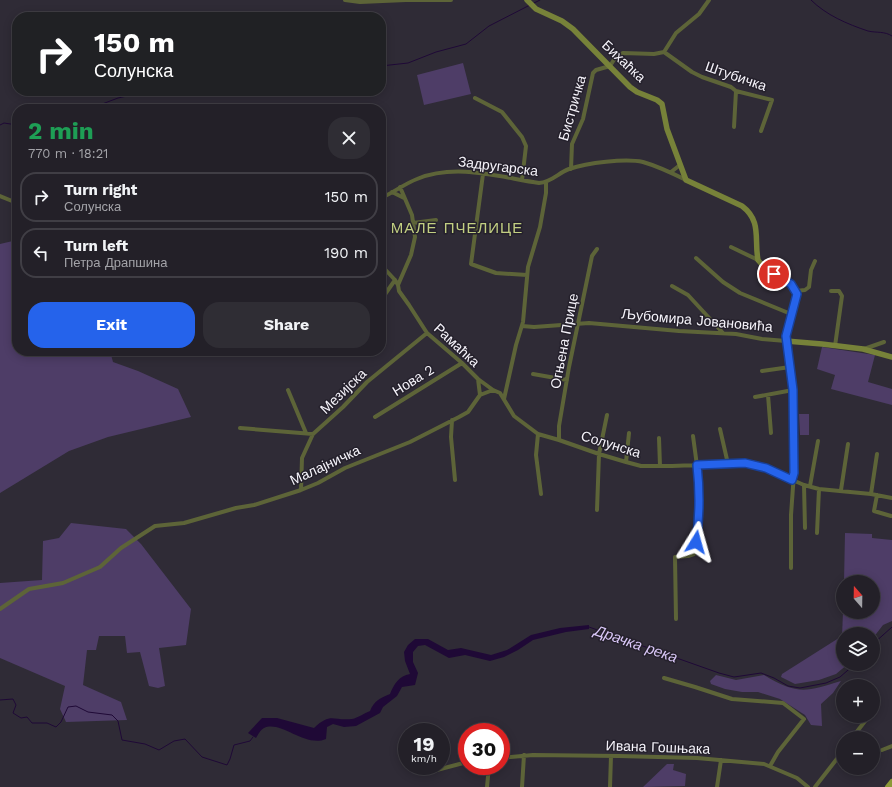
<!DOCTYPE html>
<html lang="en">
<head>
<meta charset="utf-8">
<style>
	body { margin:0; font-family:"Work Sans",sans-serif; background:#2f2d34; color:#f1f3f6; height:100vh; display:flex; flex-direction:column; font-size:15px; white-space:nowrap }
	* { box-sizing:border-box; margin:0 }
	p { font-size:13px; color:#a3a3a8 }
	.icon { flex:none; width:22px; height:22px; fill:none; stroke:currentColor; stroke-width:2; stroke-linecap:round; stroke-linejoin:round }
	.map { position:relative; flex:1; overflow:hidden }
	.drawer { position:absolute; left:12px; top:104px; width:374px; height:252px; display:flex; flex-direction:column; background:#232028; border-radius:16px; box-shadow:0 2px 10px #0003,0 0 0 1px #403e45 }
	.drawer>* { flex:none }
	.hud { position:absolute; left:12px; top:12px; width:374px; height:84px; border-radius:16px; box-shadow:0 2px 10px #0003,0 0 0 1px #403e45; background:#202124; color:#fff; overflow:hidden }
	.needle { width:26px; rotate:340deg }
	.controls { position:absolute; left:836px; top:575px; display:grid; gap:8px }
	.controls a { display:grid; place-items:center; width:44px; height:44px; border-radius:50%; background:#232028; box-shadow:0 2px 10px #0003,0 0 0 1px #403e45; font-size:20px }
	.speed { position:absolute; left:398px; top:723px; display:flex; gap:8px; font-size:20px; font-weight:700; text-align:center }
	.speed>* { display:grid; place-content:center; width:52px; height:52px; border-radius:50%; background:#232028; box-shadow:0 2px 10px #0003,0 0 0 1px #403e45; line-height:1 }
	.speed small { font-size:10px; font-weight:400 }
	.speed .limit { border:6px solid #d22; background:#fff; color:#111 }
	.pin { position:absolute; display:grid; place-items:center; width:34px; height:34px; color:#fff; margin:-17px; border:2px solid #fff; border-radius:50%; box-shadow:0 1px 4px #0007 }
	.me { position:absolute; width:44px; margin:-22px; rotate:8deg; stroke-linejoin:round; filter:drop-shadow(0 0 3px #0008) }
	.turn { display:flex; align-items:center; gap:14px; height:84px; padding:0 16px; font-size:18px }
	.turn .icon { width:52px; height:52px; stroke-width:2.5 }
	.turn b { display:block; font-size:28px; line-height:34px }
	.round { display:grid; place-items:center; flex:none; width:42px; height:42px; border-radius:16px; background:#2f2d34 }
	.headline { display:flex; align-items:center; justify-content:space-between; height:68px; padding:0 16px }
	h1 { font-size:24px; font-weight:700; line-height:30px; color:#1e9e55 }
	.primary-button { display:flex; gap:8px; margin-top:auto; padding:8px 16px }
	.primary-button a { flex:1; height:46px; border-radius:16px; background:#2563eb; color:#fff; font-size:16px; font-weight:700; line-height:46px; text-align:center }
	.primary-button a+a { background:#2f2d34; color:#f1f3f6 }
	ul { padding:0; list-style:none }
	li { display:flex; align-items:center; gap:12px; height:50px; margin:0 8px 6px; padding:0 8px; border:2px solid #403e45; border-radius:16px }
	li div { flex:1 }
	li b { display:block; font-size:15px }
	li em { font-style:normal }
	.map>svg:first-child { display:block }
</style>
</head>
<body>
<div class="map">
<svg width="892" height="787" viewBox="0 0 892 787">
	<rect width="100%" height="100%" fill="#2f2b36"/>
	<!-- green -->
	<path fill="#4e3d67" d="M463,63L471,94L424,105L417,75Z
		M17,240V351H110L113,362L138,371L178,389L191,417L108,437L69,451L0,493V244Z
		M822,347L875,355L868,382L892,389V405L831,389L835,375L817,369Z
		M799,414H809V435H800Z
		M71,523L126,529L141,544L191,609L186,645L159,648L165,686L158,688L149,686L140,652L127,653L125,636H99L96,650H87L83,685L121,702L127,720L66,722L60,709L65,686L0,658V583L42,580L43,541L59,538Z
		M845,533L872,534V538L892,540V621L883,625L873,638V634H843V664H848L836,674L819,680L795,684L781,677L782,674L842,636L843,612H873V582H844Z
		M716,675L736,680L764,675C797,695 806,692 841,681L833,693L821,704L822,726L811,725L805,715L780,699L758,692H742L725,689L711,684L710,681Z
		M667,764H674L673,770L686,774L685,786L643,787Z"/>
	<!-- water -->
	<path fill="#1f0936" d="M589,625V629L566,632L533,640L518,650L504,657L490,661L465,655L449,658L425,645L418,646L413,652V662L418,673L415,685L402,687L397,696L383,707L380,713L356,726L344,727L333,724L327,727L326,739C305,748 281,720 264,728C260,730 258,735 256,738L248,733L262,718H277L314,728C331,712 332,721 352,719C358,718 364,713 370,711C374,701 380,698 390,694C394,684 399,676 410,674L405,661L404,652L408,645L415,639H428L448,650L461,648L491,655L507,650L531,635L560,628Z"/>
	<g fill="none" stroke-linecap="round" stroke-linejoin="round">
		<!-- stream -->
		<path stroke="#1f0936" stroke-width="1" d="M811,0C826,15 847,24 868,31C876,33 885,31 892,36
			M534,3L540,0
			M381,66L408,63L436,52L466,44L489,26L530,5
			M89,109L118,98L150,91
			M0,125L4,123L17,125
			M589,627L719,673L734,677L761,673L774,678L788,686L800,688L826,683L840,677L855,664
			M873,644L892,627
			M0,700L13,699L16,705L13,713L21,718L27,717L32,723H47L56,727L61,722L68,707L76,706L88,712L112,715L118,721L122,740L145,744L159,750L174,741L185,739L202,757L227,765L230,759L234,745L250,741L253,737"/>
		<!-- street -->
		<path stroke="#5d6438" stroke-width="4" d="M345,0L360,2L406,0
			M409,0H451
			M664,52L676,33L699,14L709,0
			M475,98L502,112L522,137L526,146L522,180
			M734,127L736,91
			M571,169L572,144L583,119L593,73L596,70L610,66L615,58L623,53L654,54L664,52L692,72L702,77L731,87L736,91L772,100L761,131
			M671,172L680,165
			M483,174L471,264L496,273L527,275
			M400,187L412,215L415,237L411,255L398,285L399,291L409,305L427,333L462,363L478,379L493,390L500,393L514,416L538,434L559,440L599,454L626,462L641,466H672L745,463L765,468L804,485L819,489L871,494L892,498
			M392,192L404,198
			M0,196L17,203
			M381,198C393,193 404,184 417,179C456,163 499,177 539,183C552,182 558,173 569,169C587,163 625,158 643,162C657,166 672,173 686,180
			M413,223L436,220
			M731,247L758,260
			M696,258L723,282L740,293L791,314
			M381,265L395,280
			M672,286L688,295L723,333
			M796,291L805,290L809,287L811,270L815,261
			M831,291H839L842,296L835,346
			M381,300L395,280L398,285
			M522,326L534,327L589,323L679,331L736,334L762,339L786,341L792,382L794,407V473L791,515V568
			M864,349L884,342
			M762,371L790,367
			M533,374L567,380
			M478,379L480,395
			M288,390L306,433
			M768,395L771,433
			M755,397L793,390
			M504,399L516,345L523,322L528,267L540,227L546,193V183
			M375,417L462,363
			M452,420L451,437L455,480
			M240,428L313,434
			M720,429L728,464
			M538,434L536,455L541,494
			M659,438L660,466
			M559,440V426L569,367L592,256L597,249
			M626,462L629,433
			M804,485L805,528
			M810,486L818,441
			M301,490L302,458L313,434L343,407L367,382L427,333
			M841,490L848,444
			M871,494L877,454
			M877,495L874,511L891,516
			M597,510L599,454L607,415
			M817,533L819,489
			M0,609L29,589L63,583L100,567L121,548L155,526L184,523L236,508L254,505L301,490L318,483L345,468L410,442L459,417L468,412L480,395L493,390
			M676,619L675,557L688,556L694,554L700,517V488L693,436
			M664,678L695,687L732,699L783,703L804,719L778,752L770,766
			M852,738L869,716
			M882,750L892,746
			M501,758L533,755L619,756L697,758L764,764L797,778L808,787
			M433,771L467,762
			M487,787L489,766
			M522,787L524,755
			M610,787L611,756
			M717,787L721,760
			M815,787L843,751"/>
		<!-- secondary -->
		<path stroke="#778239" stroke-width="5.5" d="M527,0L536,9L562,21L573,29L630,87L637,92L657,100L662,104L667,129L686,180L742,206C762,221 754,239 758,260C768,274 796,279 797,297L787,330L786,341L822,344L863,349L892,357"/>
		<!-- primary -->
		<path stroke="#8c9937" stroke-width="6" d="M888,787L892,782"/>
	</g>
	<g fill="none" stroke-linecap="round" stroke-linejoin="round">
		<!-- route casing -->
		<g stroke="#184099" stroke-width="10">
			<path id="route" d="M696,542C700,515 700,492 697,465L745,463L766,468L792,480L794,473L793,390L786,336L797,294L791,284L774,274"/>
		</g>
		<!-- route -->
		<use href="#route" stroke="#2563eb" stroke-width="7"/>
	</g>
	<g text-anchor="middle" dominant-baseline="central" stroke-width="3" stroke-linejoin="round" paint-order="stroke">
		<!-- street labels -->
		<g font-size="14" fill="#f5f3fa" stroke="#25212c">
			<text transform="translate(624 61) rotate(43)">Бихаћка</text>
			<text transform="translate(736 76) rotate(19)">Штубичка</text>
			<text transform="translate(572 108) rotate(-74)">Бистричка</text>
			<text transform="translate(498 166) rotate(7)">Задругарска</text>
			<text transform="translate(697 320) rotate(5)">Љубомира Јовановића</text>
			<text transform="translate(564 341) rotate(-79)">Огњена Прице</text>
			<text transform="translate(457 345) rotate(43)">Рамаћка</text>
			<text transform="translate(413 380) rotate(-32)">Нова 2</text>
			<text transform="translate(343 391) rotate(-44)">Мезијска</text>
			<text transform="translate(611 444) rotate(17)">Солунска</text>
			<text transform="translate(325 465) rotate(-25)">Малајничка</text>
			<text transform="translate(658 747) rotate(2)">Ивана Гошњака</text>
		</g>
		<!-- neighbourhood labels -->
		<g font-size="15" letter-spacing="1" fill="#c2cf82" stroke="#25212c">
			<text x="457" y="228">МАЛЕ ПЧЕЛИЦЕ</text>
		</g>
		<!-- water labels -->
		<g font-size="15" font-style="italic" fill="#d9c7f7" stroke="#25212c">
			<text transform="translate(636 644) rotate(19)">Драчка река</text>
		</g>
	</g>
</svg>
<div class="controls">
<a><svg class="needle" viewBox="-14 -14 28 28"><path d="M0-13l5 13h-10z" fill="#e53935"/><path d="M0 13l5-13h-10z" fill="#a3a3a8"/></svg></a>
<a><svg class="icon" aria-label="layers" viewBox="0 0 24 24"><path d="M12 4l9 5-9 5-9-5zM3 14l9 5 9-5"/></svg></a>
<a>+</a>
<a>−</a>
</div>
<div class="speed"><div>19<small>km/h</small></div><div class="limit">30</div></div>
<div class="pin" style="left:774px;top:274px;background:#d93025"><svg class="icon" aria-label="arrive" viewBox="0 0 24 24"><path d="M6 21V4h12l-3 4 3 4H6"/></svg></div>
<svg class="me" style="left:696px;top:542px" viewBox="-20 -20 40 40"><path d="M0-17L14 15 0 8-14 15z" fill="#2563eb" stroke="#fff" stroke-width="4"/></svg>
<div class="hud">
<div class="turn"><svg class="icon" aria-label="right" viewBox="0 0 24 24"><path d="M7 20v-9h11M14 6l5 5-5 5"/></svg><div><b>150 m</b>Солунска</div></div>
</div>
<section class="drawer">
<div class="headline"><div><h1>2 min</h1><p>770 m · 18:21</p></div><a class="round"><svg class="icon" aria-label="close" viewBox="0 0 24 24"><path d="M6 6l12 12M18 6L6 18"/></svg></a></div>
<ul>
<li><svg class="icon" aria-label="right" viewBox="0 0 24 24"><path d="M7 20v-9h11M14 6l5 5-5 5"/></svg><div><b>Turn right</b><p>Солунска</p></div><em>150 m</em></li>
<li><svg class="icon" aria-label="left" viewBox="0 0 24 24"><path d="M17 20v-9H6M10 6l-5 5 5 5"/></svg><div><b>Turn left</b><p>Петра Драпшина</p></div><em>190 m</em></li>
</ul>
<div class="primary-button"><a>Exit</a><a>Share</a></div>
</section>
</div>
</body>
</html>
